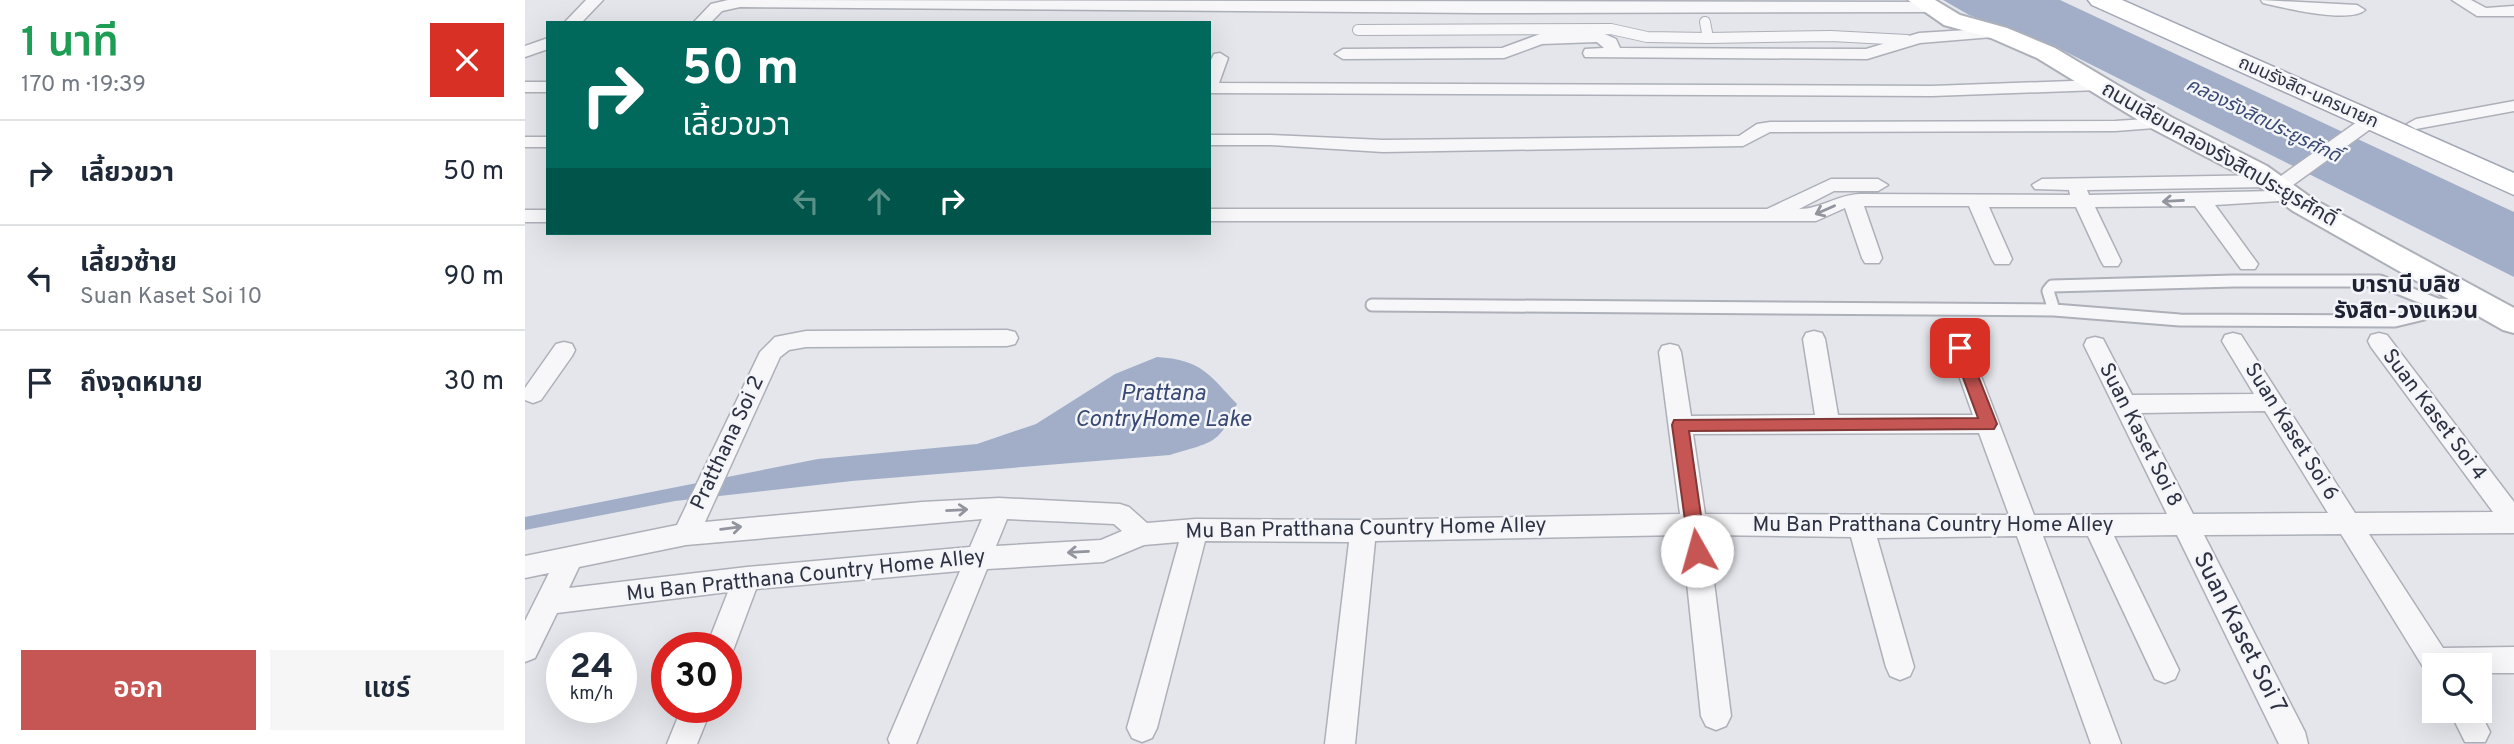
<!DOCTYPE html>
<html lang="th">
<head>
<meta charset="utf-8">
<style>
	body { margin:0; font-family:Overpass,"Noto Sans Thai",sans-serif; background:#f6f6f7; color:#1f2937; height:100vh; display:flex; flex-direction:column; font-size:26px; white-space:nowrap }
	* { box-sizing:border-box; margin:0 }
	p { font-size:23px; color:#747a83 }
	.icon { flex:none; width:38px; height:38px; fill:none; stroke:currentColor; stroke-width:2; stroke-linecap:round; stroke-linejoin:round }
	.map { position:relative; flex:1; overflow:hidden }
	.details { display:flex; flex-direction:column; background:#fff; width:525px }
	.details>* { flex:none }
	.hud { position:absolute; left:21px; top:21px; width:665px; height:214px; border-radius:0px; box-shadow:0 7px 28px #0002; background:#00695c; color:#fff; overflow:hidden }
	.controls { position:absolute; left:1897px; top:653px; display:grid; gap:14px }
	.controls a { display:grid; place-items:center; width:70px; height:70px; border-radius:0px; background:#fff; box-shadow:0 7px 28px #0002; font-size:35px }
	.speed { position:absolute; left:21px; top:632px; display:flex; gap:14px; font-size:35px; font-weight:700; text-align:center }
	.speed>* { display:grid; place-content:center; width:91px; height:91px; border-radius:50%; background:#fff; box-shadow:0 7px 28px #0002; line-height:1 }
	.speed small { font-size:18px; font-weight:400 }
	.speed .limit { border:10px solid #d22; background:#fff; color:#111 }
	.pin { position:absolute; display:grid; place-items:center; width:60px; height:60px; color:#fff; margin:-30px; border-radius:14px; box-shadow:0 4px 10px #0006 }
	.me { position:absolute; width:77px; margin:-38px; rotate:353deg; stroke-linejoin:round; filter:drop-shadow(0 0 5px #0008) }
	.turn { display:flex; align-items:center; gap:24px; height:147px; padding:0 21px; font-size:32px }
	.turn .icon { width:91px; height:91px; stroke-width:2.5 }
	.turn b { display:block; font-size:49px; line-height:60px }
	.lanes { display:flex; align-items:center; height:66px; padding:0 21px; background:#0003; justify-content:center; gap:35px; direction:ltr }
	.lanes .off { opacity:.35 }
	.round { display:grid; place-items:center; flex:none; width:74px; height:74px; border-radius:0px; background:#f6f6f7 }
	.overview { display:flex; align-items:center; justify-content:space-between; height:119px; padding:0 21px }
	h1 { font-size:42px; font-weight:600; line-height:52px; color:#1e9e55 }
	.cta { display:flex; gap:14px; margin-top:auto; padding:14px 21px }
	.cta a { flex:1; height:80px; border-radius:0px; background:#c65653; color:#fff; font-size:28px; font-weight:600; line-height:80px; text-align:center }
	.cta a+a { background:#f6f6f7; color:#1f2937 }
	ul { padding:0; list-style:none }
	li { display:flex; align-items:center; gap:21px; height:105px; padding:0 21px; border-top:2px solid #e0e1e3 }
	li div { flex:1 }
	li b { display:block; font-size:26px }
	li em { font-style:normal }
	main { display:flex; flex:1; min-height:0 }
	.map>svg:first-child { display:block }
</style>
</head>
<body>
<main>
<section class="details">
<div class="overview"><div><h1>1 นาที</h1><p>170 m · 19:39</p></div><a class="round" style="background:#d93025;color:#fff"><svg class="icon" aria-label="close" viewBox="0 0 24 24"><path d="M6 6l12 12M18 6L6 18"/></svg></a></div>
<ul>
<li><svg class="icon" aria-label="right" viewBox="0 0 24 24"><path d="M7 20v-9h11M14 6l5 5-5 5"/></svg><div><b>เลี้ยวขวา</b></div><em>50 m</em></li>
<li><svg class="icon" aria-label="left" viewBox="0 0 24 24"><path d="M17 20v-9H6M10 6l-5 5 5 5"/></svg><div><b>เลี้ยวซ้าย</b><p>Suan Kaset Soi 10</p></div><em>90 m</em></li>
<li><svg class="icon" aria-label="arrive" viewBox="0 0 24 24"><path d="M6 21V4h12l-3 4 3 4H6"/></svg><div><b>ถึงจุดหมาย</b></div><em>30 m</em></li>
</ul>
<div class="cta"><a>ออก</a><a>แชร์</a></div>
</section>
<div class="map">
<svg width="1989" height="744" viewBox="0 0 1989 744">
	<rect width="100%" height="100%" fill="#e4e6eb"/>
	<!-- water -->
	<path fill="#a2aec8" d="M1418,0H1535L1989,212V277L1529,46L1444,15Z
		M632,357C676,360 683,373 712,404C694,446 686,442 645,455L327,481L150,501L0,530V517L293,459L452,444L511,424L590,374Z"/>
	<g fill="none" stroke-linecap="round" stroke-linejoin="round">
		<!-- lane-far1 casing -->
		<g stroke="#adb0b8" stroke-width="12">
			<path id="lane-far1" d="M1180,22L1183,38L1306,36L1382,40
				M833,30L1086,29L1122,37L1183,38"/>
		</g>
		<!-- lane casing -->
		<g stroke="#adb0b8" stroke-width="15">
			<path id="lane" d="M847,305L1529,310L1655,320L1870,321L1899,314L1912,304L1951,306
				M1529,310L1523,291L1527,286L1709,281H1855L1912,304"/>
		</g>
		<!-- street casing -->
		<g stroke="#adb0b8" stroke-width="3">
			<path id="street" d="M61,0H78L56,23H39Z
				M203,0L1405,2L1413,7L1405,12L954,13L215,7L197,11L185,23H168L186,4Z
				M1736,0L1832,5L1840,10C1825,24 1759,8 1738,3Z
				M1927,0H1946L1961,8L1989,6V16H1952Z
				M1474,28L1480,30L1482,33L1480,36L1395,43L1342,59L1060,57L1058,53L1060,49L1079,48L1072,42L1017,44L979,58L818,59L810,54L818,49L977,48L1015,34L1075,32L1091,39L1095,48L1341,49L1394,33Z
				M23,38V49L0,57V46Z
				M695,53L703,58L694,83L1407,86L1574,80L1583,85L1574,90L1407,96L684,93V64L689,54Z
				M0,82H23V92H0Z
				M1989,101V111L1891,129L1882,124L1891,119Z
				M1845,116L1854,121L1851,125L1761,190L1772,192L1775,196L1772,200L1690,205L1733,264L1730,269H1716L1670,206L1570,207L1596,261L1593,266H1579L1576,261L1551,207H1464L1487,259L1484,264H1470L1467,259L1444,206H1339L1357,258L1354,263H1340L1337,258L1320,208L1291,221H684V209H1242L1306,179H1353L1363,185L1353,191H1309L1274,209C1296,209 1311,195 1335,194L1545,195L1544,190L1510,189L1507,185L1517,179L1746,175L1753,178L1839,117ZM1745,187L1749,191L1564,195L1562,190Z
				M1637,118L1646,123L1643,127L1590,131L1245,132L1218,146L858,152L746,145H684V135H746L858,140L1214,136L1232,124L1245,122L1590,121Z
				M0,137H23V147H0Z
				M0,210H23V222H0Z
				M482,330L490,332L493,338L490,344L482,346L281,347L264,350L255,357L180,522L397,502L474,498L595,504L604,507L622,523L670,519L838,520L1155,514L1134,352L1137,346L1145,344L1153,346L1156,352L1166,416L1290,415L1278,339L1281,333L1289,331L1297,333L1300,339L1313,415H1448L1424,348L1427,342L1435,340L1443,342L1509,515L1642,514L1559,345L1562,339L1570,337L1578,339L1607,395L1729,394L1697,341L1700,335L1708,333L1716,335L1830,513L1968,512L1846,347L1843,341L1846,335L1854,333L1862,335L1989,502V533L1844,534L1918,648L1989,647V673H1955V665H1909V674L1900,670L1816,534L1679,535L1780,732L1783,744H1754L1652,535L1589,536L1654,670L1650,679L1640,683L1630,679L1563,536H1518L1596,744H1566L1492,536L1352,538L1389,667L1385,676L1375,680L1365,676L1361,667L1326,537L1183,535L1206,716L1201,726L1191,730L1181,726L1176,716L1157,535L850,541L830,744H800L824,542L680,541L632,728L627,738L617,742L607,738L602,728L654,542L619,545L578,562L462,569L391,744H365L363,739L435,571L231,589L209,648L205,657L201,658V648H181L203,592L32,613L10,658L0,662V621L24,573L0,578V556L152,525L235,352L250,337L281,331ZM1740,411L1803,513L1668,514L1616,413ZM1454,433L1484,515L1180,514L1168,434ZM457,519L445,547L222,567L44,588L54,567L161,545ZM482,519L589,524L597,531L576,540L471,546Z
				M39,342L47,344L50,350L47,356L16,400L8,403L0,400V388L31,344Z
				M157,707H187L172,744H142Z
				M1924,710H1954L1965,732L1960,742H1940Z"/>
		</g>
		<!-- secondary casing -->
		<g stroke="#adb0b8" stroke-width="4">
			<path id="secondary" d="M1383,0H1410L1435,15L1482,28L1530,48L1646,117L1742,166L1788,199L1989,308V333L1978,330L1768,211L1722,178L1628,129L1512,58L1466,38L1419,25Z"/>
		</g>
		<!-- primary casing -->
		<g stroke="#a4a8b6" stroke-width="3">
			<path id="primary" d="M1563,0H1597L1989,173V195L1567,5Z"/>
		</g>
		<!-- lane-far1 -->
		<use href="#lane-far1" stroke="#f7f7f9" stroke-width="10"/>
		<!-- lane -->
		<use href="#lane" stroke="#f7f7f9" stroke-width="11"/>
		<!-- street -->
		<use href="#street" fill="#f7f7f9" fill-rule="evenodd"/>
		<!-- secondary -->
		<use href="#secondary" fill="#fff" fill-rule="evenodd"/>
		<!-- primary -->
		<use href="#primary" fill="#fff" fill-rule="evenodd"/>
	</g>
	<!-- one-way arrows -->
	<defs><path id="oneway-shaft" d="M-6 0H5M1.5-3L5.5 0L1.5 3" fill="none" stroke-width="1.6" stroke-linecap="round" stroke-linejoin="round" transform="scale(1.75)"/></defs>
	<g stroke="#92949e">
		<use href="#oneway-shaft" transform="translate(1648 201) rotate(177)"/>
		<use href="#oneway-shaft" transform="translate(1300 210) rotate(156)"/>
		<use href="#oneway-shaft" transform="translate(432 510) rotate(-3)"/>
		<use href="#oneway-shaft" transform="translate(206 528) rotate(-7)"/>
		<use href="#oneway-shaft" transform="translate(553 552) rotate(177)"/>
	</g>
	<!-- route -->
	<path fill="#c65653" stroke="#813836" stroke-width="2" d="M1435,343L1442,348L1472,424L1469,429L1164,431L1181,551L1178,557L1172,559L1165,557L1147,425L1149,420L1453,418L1427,348Z"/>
	<g text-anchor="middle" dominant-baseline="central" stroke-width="5" stroke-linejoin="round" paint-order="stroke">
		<!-- far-street labels -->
		<g font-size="18" fill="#2d3142" stroke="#f4f5f8">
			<text transform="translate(1783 93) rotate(24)">ถนนรังสิต-นครนายก</text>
		</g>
		<!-- far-water labels -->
		<g font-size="19" font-style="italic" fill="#394974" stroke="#f4f5f8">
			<text transform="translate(1738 121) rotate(26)">คลองรังสิตประยูรศักดิ์</text>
		</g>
		<!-- street labels -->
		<g font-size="21" fill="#2d3142" stroke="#f4f5f8">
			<text transform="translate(1694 155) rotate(30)">ถนนเลียบคลองรังสิตประยูรศักดิ์</text>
			<text transform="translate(1909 415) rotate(53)">Suan Kaset Soi 4</text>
			<text transform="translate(1766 432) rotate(58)">Suan Kaset Soi 6</text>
			<text transform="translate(1615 435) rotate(63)">Suan Kaset Soi 8</text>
			<text transform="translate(203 443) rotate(-65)">Pratthana Soi 2</text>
			<text x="1408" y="525">Mu Ban Pratthana Country Home Alley</text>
			<text transform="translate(841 529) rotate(-1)">Mu Ban Pratthana Country Home Alley</text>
			<text transform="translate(281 576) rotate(-6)">Mu Ban Pratthana Country Home Alley</text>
		</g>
		<!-- neighbourhood labels -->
		<g font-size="23" font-weight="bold" fill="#1f2233" stroke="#f4f5f8">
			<text x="1881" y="286">บารานี บลิซ<tspan x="1881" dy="26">รังสิต-วงแหวน</tspan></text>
		</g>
		<!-- water labels -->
		<g font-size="23" font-style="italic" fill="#394974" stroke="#f4f5f8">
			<text x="638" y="394">Prattana<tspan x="638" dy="26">ContryHome Lake</tspan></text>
		</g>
		<!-- near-street labels -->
		<g font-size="24" fill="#2d3142" stroke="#f4f5f8">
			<text transform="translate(1714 633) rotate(63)">Suan Kaset Soi 7</text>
		</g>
	</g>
</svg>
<div class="controls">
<a><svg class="icon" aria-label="search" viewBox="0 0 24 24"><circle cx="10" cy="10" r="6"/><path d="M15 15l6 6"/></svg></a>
</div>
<div class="speed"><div>24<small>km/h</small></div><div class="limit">30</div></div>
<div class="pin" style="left:1435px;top:348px;background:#d93025"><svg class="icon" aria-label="arrive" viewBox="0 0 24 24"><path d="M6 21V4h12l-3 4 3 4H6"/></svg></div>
<svg class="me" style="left:1172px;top:551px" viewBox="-20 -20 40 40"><circle r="19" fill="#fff"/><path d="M0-13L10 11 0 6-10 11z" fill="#c65653"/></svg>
<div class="hud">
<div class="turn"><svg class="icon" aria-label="right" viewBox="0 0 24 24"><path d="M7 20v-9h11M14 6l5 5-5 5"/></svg><div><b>50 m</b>เลี้ยวขวา</div></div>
<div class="lanes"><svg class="icon off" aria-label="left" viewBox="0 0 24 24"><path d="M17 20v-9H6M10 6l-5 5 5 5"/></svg><svg class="icon off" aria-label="ahead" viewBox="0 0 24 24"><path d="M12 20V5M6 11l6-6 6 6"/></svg><svg class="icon" aria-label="right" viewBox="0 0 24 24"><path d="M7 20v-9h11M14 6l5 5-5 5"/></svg></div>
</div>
</div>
</main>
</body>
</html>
